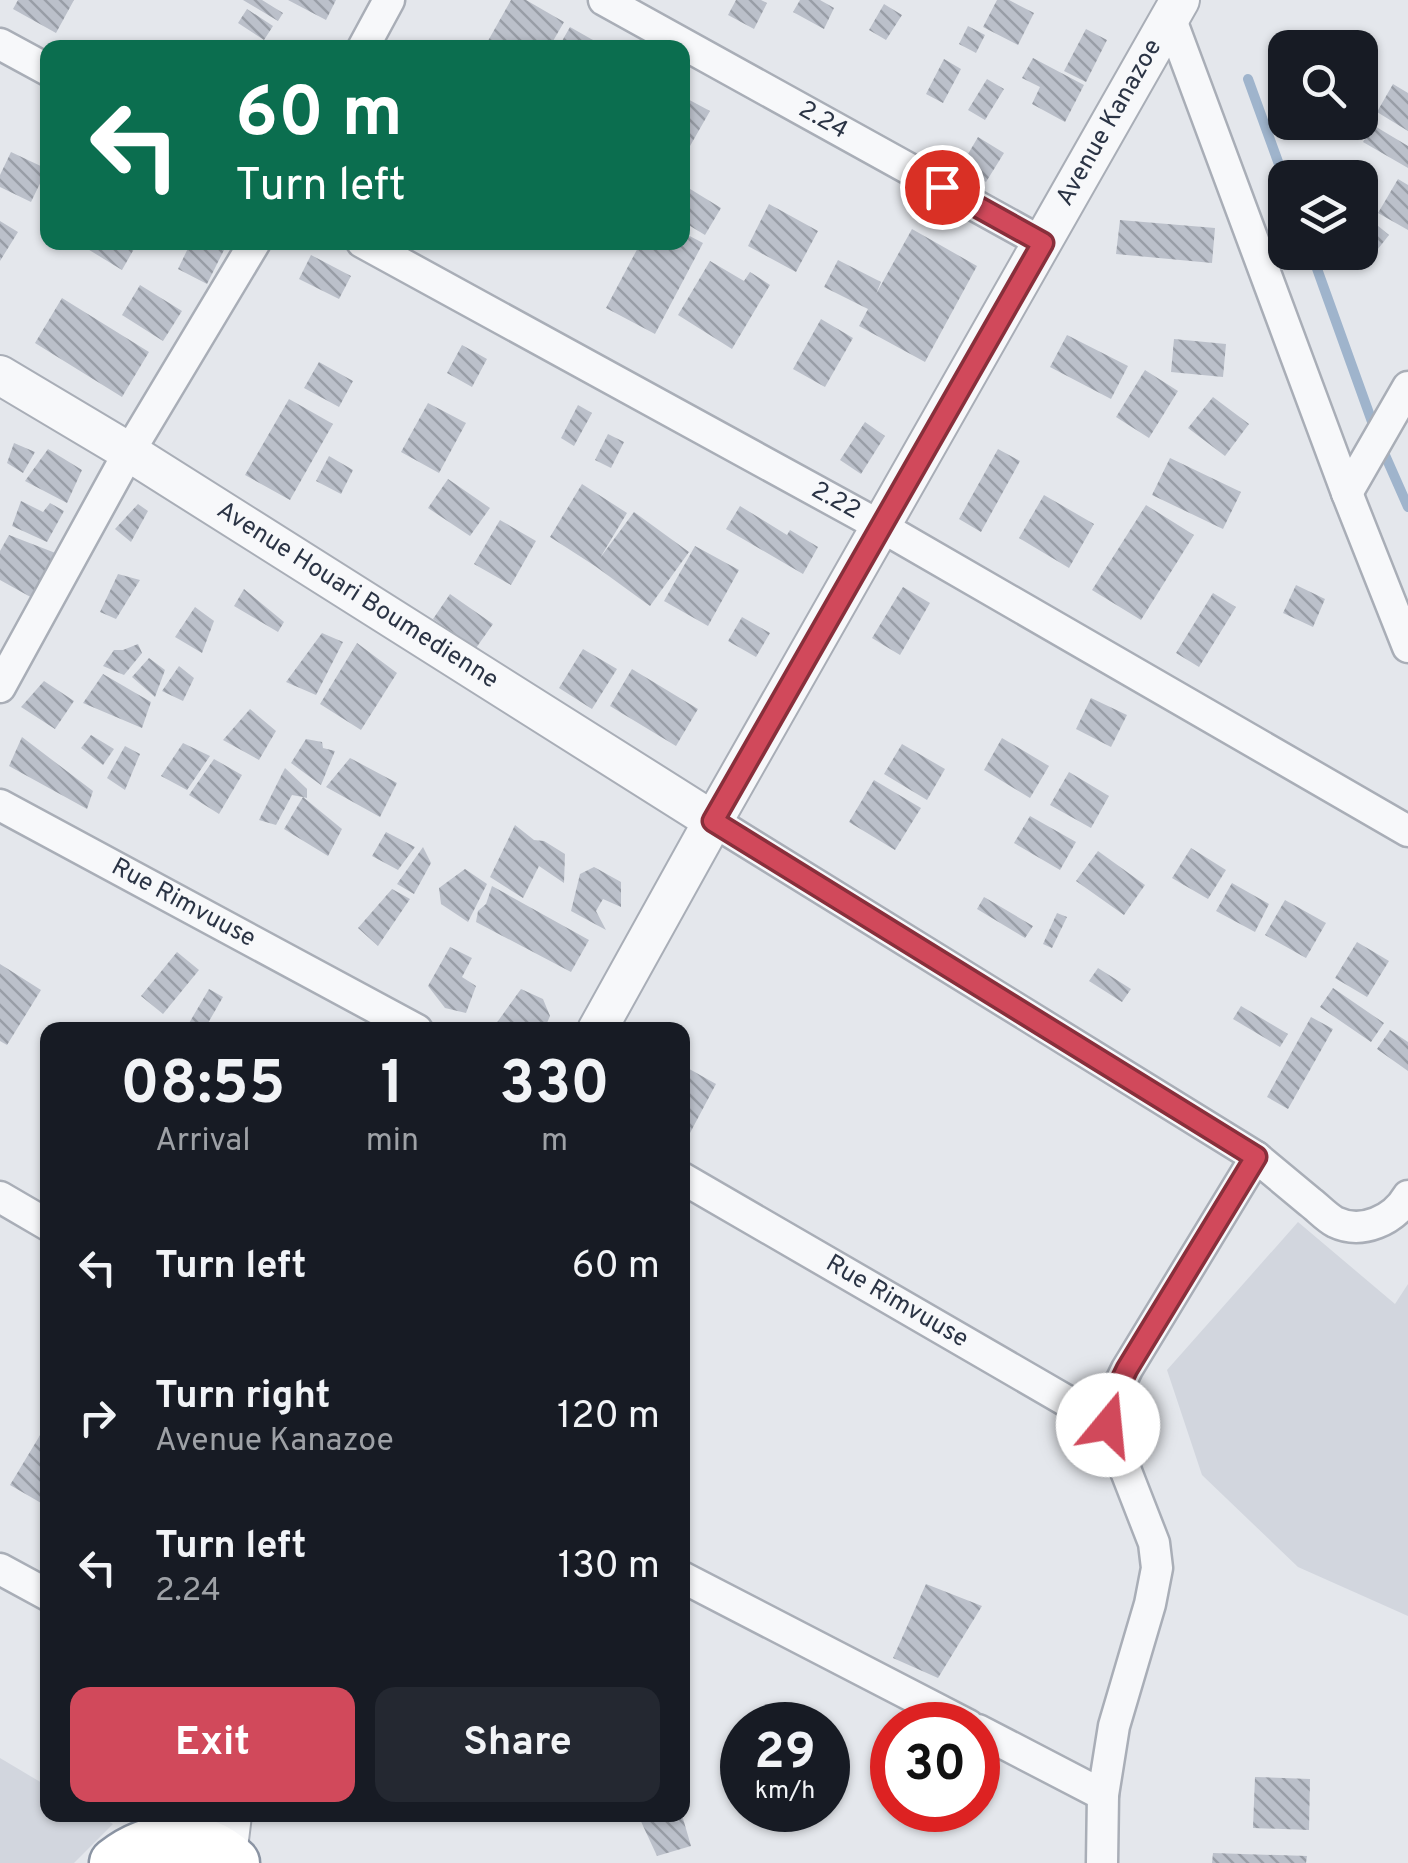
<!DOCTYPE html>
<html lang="en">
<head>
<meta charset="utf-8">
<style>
	body { margin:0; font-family:Overpass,sans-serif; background:#242831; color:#f1f3f6; height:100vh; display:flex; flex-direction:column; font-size:38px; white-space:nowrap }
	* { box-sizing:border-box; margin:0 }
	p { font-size:32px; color:#9ea1a6 }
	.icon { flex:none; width:55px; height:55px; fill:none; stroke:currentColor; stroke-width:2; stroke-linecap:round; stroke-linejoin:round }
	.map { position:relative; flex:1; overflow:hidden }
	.sheet { position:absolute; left:40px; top:1022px; width:650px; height:800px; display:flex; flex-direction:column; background:#171b24; border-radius:20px; box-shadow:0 2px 8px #0004 }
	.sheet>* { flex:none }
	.guide { position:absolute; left:40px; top:40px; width:650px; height:210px; border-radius:20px; box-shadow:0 2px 8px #0004; background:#0b6e4f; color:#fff; overflow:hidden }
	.fabs { position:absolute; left:1268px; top:30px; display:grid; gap:20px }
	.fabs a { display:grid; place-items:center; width:110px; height:110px; border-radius:20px; background:#171b24; box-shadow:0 2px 8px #0004; font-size:50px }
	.speed { position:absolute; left:720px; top:1702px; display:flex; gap:20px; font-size:50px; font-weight:700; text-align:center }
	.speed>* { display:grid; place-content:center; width:130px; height:130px; border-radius:50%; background:#171b24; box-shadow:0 2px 8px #0004; line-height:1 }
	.speed small { font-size:25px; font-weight:400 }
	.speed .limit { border:15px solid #d22; background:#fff; color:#111 }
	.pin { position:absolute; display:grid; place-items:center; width:85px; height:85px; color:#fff; margin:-42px; border:5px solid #fff; border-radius:50%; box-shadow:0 2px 10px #0007 }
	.me { position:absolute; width:110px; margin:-55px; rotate:17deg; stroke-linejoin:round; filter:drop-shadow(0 0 8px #0008) }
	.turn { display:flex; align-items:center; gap:35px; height:210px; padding:0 30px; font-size:45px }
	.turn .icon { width:130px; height:130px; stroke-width:2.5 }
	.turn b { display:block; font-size:70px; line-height:85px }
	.eta { display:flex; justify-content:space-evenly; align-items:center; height:170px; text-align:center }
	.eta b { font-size:60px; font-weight:700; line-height:70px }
	.action { display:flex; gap:20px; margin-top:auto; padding:20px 30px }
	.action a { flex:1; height:115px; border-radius:20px; background:#d1495b; color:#fff; font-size:40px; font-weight:700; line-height:115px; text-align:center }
	.action a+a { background:#242831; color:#f1f3f6 }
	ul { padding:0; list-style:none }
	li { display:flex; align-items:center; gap:30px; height:150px; padding:0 30px }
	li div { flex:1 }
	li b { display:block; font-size:38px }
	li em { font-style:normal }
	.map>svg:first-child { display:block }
</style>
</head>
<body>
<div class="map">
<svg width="1408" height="1863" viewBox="0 0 1408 1863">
	<defs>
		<pattern id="building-back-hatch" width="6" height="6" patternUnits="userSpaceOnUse" patternTransform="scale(2.5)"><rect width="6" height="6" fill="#bbc0ca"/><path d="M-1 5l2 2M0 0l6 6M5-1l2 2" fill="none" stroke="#989da6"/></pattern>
	</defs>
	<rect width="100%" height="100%" fill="#e4e7ec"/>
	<!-- built -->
	<path fill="#d2d6de" d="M1298,1222L1395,1304L1408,1284V1616L1298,1567L1202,1475L1167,1370Z
		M0,1758L47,1786L48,1815H98L113,1824L74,1863H0Z"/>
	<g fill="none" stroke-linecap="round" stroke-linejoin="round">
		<!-- stream -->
		<path stroke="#9fb4cc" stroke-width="10" d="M1248,79L1285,181
			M1311,252L1375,430
			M1381,446L1408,507"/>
	</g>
	<!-- building -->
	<path fill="url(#building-back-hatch)" d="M18,0H74L56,33L13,9Z
		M243,0H262L283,13L278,21Z
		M288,0H336L326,20Z
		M511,0H526L564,22L549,48H484Z
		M736,0H761L767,3L754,29L728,15Z
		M800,0H820L834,8L824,29L793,12Z
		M997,0H1009L1034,13L1018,45L983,27Z
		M884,4L902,15L886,40L869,30Z
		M247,9L273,26L264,40L238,23Z
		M968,26L985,35L976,53L959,44Z
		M570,27L607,48H558Z
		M1086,29L1107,40L1086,82L1064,71Z
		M1033,58L1084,85L1065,122L1032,104L1040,87L1022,78Z
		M944,59L961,69L943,103L926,94Z
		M987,79L1004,89L985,120L968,110Z
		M1393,84L1408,93V131L1377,112Z
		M682,96L710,111L682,160Z
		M1373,125L1408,146V168L1363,142Z
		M978,137L1004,153L986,182L961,166Z
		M11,152L47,169L31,202L0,187V175Z
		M1398,179L1408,185V230L1378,213Z
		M682,184L721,208L705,235L682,221Z
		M769,204L818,231L796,272L748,246Z
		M1360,211L1389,235L1374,254L1360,243Z
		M1120,220L1215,228L1212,263L1116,254Z
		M0,221L18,232L0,261Z
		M912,229L977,266L925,362L859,326L868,309L824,287L838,260L881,282L876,294Z
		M682,232L703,243L655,334L606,308L641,242H682Z
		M89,242H138L122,270L86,248Z
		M191,242H228L207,284L178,269Z
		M311,255L351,276L339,299L299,279Z
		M710,261L744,281L750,272L770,285L732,349L678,315Z
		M140,285L182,311L163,341L122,315Z
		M62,298L149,352L122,397L35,343Z
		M821,319L853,338L825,387L793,369Z
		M1067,335L1128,366L1111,399L1050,367Z
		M1174,339L1226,344L1223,377L1171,372Z
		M462,345L487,359L472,387L447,373Z
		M319,362L353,381L339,407L304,388Z
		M1145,370L1178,391L1149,438L1116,417Z
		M1213,397L1249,424L1225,456L1188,428Z
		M289,399L333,424L290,500L245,475Z
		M428,403L466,423L439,473L401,452Z
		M578,405L592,413L574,446L561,438Z
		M865,422L885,436L861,474L840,460Z
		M608,434L624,442L611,468L595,460Z
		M14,443L35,452L23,473L7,463Z
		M48,449L82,470L67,503L25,481Z
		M998,449L1020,461L981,532L959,519Z
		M329,456L353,470L341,494L316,481Z
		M1170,458L1241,492L1223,529L1152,495Z
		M448,479L490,508L470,536L428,508Z
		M582,484L627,513L600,558L634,512L689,552L650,606L595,566L550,537Z
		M1044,495L1094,524L1069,568L1019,538Z
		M21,501L43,512L50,503L64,511L47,542L12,526Z
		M138,504L148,511L131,542L115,529Z
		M1146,505L1194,535L1141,620L1092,590Z
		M740,506L787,535L790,530L818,547L803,574L726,529Z
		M500,520L536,541L511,585L474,564Z
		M9,535L58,554L36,600L0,580V551Z
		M695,546L739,570L708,626L664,601Z
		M118,574L140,580L116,619L100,612Z
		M1296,585L1325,599L1313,627L1283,613Z
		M903,587L930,603L900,655L872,638Z
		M244,589L284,622L278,632L234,606Z
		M1213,593L1236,607L1199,667L1176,653Z
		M450,594L493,624L476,648L433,619Z
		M195,607L214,621L202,653L175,637Z
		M742,617L770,633L756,657L728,641Z
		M322,633L343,642L316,695L286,682Z
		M357,643L397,673L361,730L320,704Z
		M138,644L142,653L124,675L103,666L114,650H123Z
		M583,649L617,669L592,709L559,688Z
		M149,658L165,670L155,697L132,677Z
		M179,666L194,678L183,701L162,691Z
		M632,669L698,709L676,746L610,706Z
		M103,674L151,702L142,728L83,703Z
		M44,681L74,701L55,729L21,707Z
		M1091,698L1127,715L1111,747L1076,729Z
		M250,709L276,731L259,760L223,740Z
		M91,735L114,749L103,765L81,748Z
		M22,737L93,791L87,809L9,766Z
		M1002,738L1049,766L1030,798L984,770Z
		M306,739L322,742L323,748L335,751L321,785L291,763Z
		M183,743L210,756L187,790L161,776Z
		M902,744L945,769L927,800L884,774Z
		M125,746L140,754L125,790L107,778Z
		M350,758L397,783L380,817L326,787Z
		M214,759L242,775L219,814L189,795Z
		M285,768L307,789V798L303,797L342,829L328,856L284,829L303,797L292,795L276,825L259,820Z
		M1069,772L1109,796L1091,828L1050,805Z
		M874,780L921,808L895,850L849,822Z
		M1030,816L1076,842L1060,870L1014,843Z
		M515,825L534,840L544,841L565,854L564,883L539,866L523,898L490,877Z
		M386,832L415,847L398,870L372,856Z
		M423,847L431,863L414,894L397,884Z
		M1191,848L1226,870L1208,899L1172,878Z
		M1098,851L1145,885L1124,915L1076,881Z
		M594,867L621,882V907L603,899L596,911L606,930L571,911L580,874Z
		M465,869L487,884L468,922L441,904L439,888Z
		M1232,883L1269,904L1255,932L1216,911Z
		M492,886L589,940L571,972L476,922L478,911L486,904Z
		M392,889L410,899L378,946L358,928Z
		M984,897L1033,926L1025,938L977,909Z
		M1285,900L1326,923L1306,958L1265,935Z
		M1057,913L1067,917L1052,948L1043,944Z
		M1357,942L1389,961L1367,997L1335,978Z
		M450,947L472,958L462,977L476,986L466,1013L445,1008L428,986Z
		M177,952L199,970L163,1014L141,996Z
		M0,964L41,990L7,1045L0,1041Z
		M1098,968L1131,989L1122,1002L1089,981Z
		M1333,988L1384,1023L1371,1042L1320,1007Z
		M209,989L223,997L204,1030H185Z
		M521,989L543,999L550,1016L544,1030H497L493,1028Z
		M1241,1006L1288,1034L1280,1047L1233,1019Z
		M1311,1017L1333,1029L1288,1109L1267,1097Z
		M1390,1030L1408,1042V1071L1377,1049Z
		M684,1066L716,1084L690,1133L682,1128Z
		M48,1422V1507L10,1485Z
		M926,1584L982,1606L938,1678L893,1658Z
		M1255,1777L1310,1779L1309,1830L1253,1828Z
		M638,1815H682L691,1846L657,1856Z
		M1213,1853L1307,1856L1306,1863H1212Z"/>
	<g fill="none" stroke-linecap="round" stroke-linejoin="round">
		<!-- minor casing -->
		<g stroke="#a9aeb7" stroke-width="35">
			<g id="minor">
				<path id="s1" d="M604,0L1043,243"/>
				<path d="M1170,17L1347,493L1408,647"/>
				<path d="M0,44L48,70"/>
				<path d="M363,48L389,0"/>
				<path id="s2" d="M362,242L882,527L1408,831"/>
				<path d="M1347,493L1408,387"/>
				<path d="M0,687L129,452L255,242"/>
				<path id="s3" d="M0,805L417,1030"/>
				<path d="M713,821L1256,1157C1274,1172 1292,1187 1310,1202C1318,1208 1326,1217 1335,1222C1362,1235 1394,1220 1408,1196"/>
				<path id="s4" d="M682,1178L1108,1425"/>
				<path d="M0,1197L48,1225"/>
				<path d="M0,1569L48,1595"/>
				<path d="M682,1577L968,1725"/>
				<path d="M978,1730L1103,1795"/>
				<path d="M1102,1863L1103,1795L1114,1726L1150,1604L1157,1568L1154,1543L1108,1425L1109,1406L1127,1369L1256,1157"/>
			</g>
		</g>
		<!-- tertiary casing -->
		<g stroke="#a9aeb7" stroke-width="42">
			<g id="tertiary">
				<path id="s5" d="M0,375L129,452L713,821"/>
				<path id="s6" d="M597,1030L713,821L1180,0"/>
				<path d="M227,1856L232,1815"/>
			</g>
		</g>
		<!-- trunk casing -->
		<g stroke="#8b94a3" stroke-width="55">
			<path id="trunk" d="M115,1863C149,1836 201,1829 234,1863"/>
		</g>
		<!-- minor -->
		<use href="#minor" stroke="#f7f8fa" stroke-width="30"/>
		<!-- tertiary -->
		<use href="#tertiary" stroke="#f7f8fa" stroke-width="38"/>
		<!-- trunk -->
		<use href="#trunk" stroke="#fff" stroke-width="50"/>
	</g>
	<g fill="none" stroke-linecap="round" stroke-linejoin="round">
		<!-- route casing -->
		<g stroke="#882f3b" stroke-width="25">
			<path id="route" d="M942,187L1043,243L713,821L1256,1157L1127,1369L1109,1406L1108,1425"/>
		</g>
		<!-- route -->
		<use href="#route" stroke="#d1495b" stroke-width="18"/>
	</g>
	<g text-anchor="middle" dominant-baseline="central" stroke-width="8" stroke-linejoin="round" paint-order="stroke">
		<!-- street labels -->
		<g font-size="25" fill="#2b3445" stroke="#f4f6f9">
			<text stroke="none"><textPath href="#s1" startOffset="250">2.24</textPath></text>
			<text stroke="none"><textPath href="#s6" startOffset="1042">Avenue Kanazoe</textPath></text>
			<text stroke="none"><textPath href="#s2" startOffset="540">2.22</textPath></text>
			<text stroke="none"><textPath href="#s5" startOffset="420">Avenue Houari Boumedienne</textPath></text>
			<text stroke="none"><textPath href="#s3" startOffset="208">Rue Rimvuuse</textPath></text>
			<text stroke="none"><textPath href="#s4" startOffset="248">Rue Rimvuuse</textPath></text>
		</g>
	</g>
</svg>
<div class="fabs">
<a><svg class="icon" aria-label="search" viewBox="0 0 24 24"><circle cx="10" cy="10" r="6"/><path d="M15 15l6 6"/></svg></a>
<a><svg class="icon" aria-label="layers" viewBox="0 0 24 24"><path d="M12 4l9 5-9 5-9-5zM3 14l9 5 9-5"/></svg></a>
</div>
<div class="speed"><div>29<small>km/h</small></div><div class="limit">30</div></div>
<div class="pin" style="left:942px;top:187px;background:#d93025"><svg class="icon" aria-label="arrive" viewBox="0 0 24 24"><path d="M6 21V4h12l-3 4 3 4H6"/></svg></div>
<svg class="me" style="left:1108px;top:1425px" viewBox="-20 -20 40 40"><circle r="19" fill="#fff"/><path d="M0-13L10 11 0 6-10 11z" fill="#d1495b"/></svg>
<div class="guide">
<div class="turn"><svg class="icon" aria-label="left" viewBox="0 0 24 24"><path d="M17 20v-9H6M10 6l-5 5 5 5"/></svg><div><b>60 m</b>Turn left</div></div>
</div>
<section class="sheet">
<div class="eta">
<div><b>08:55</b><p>Arrival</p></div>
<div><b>1</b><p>min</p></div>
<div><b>330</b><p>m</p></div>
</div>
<ul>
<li><svg class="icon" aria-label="left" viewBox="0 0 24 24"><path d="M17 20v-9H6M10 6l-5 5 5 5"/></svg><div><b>Turn left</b></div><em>60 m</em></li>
<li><svg class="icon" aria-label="right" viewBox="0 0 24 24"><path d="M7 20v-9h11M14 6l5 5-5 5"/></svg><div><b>Turn right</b><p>Avenue Kanazoe</p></div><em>120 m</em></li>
<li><svg class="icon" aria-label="left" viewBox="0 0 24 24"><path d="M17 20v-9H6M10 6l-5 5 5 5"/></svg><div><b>Turn left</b><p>2.24</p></div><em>130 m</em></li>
</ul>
<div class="action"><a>Exit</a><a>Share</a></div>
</section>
</div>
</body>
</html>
